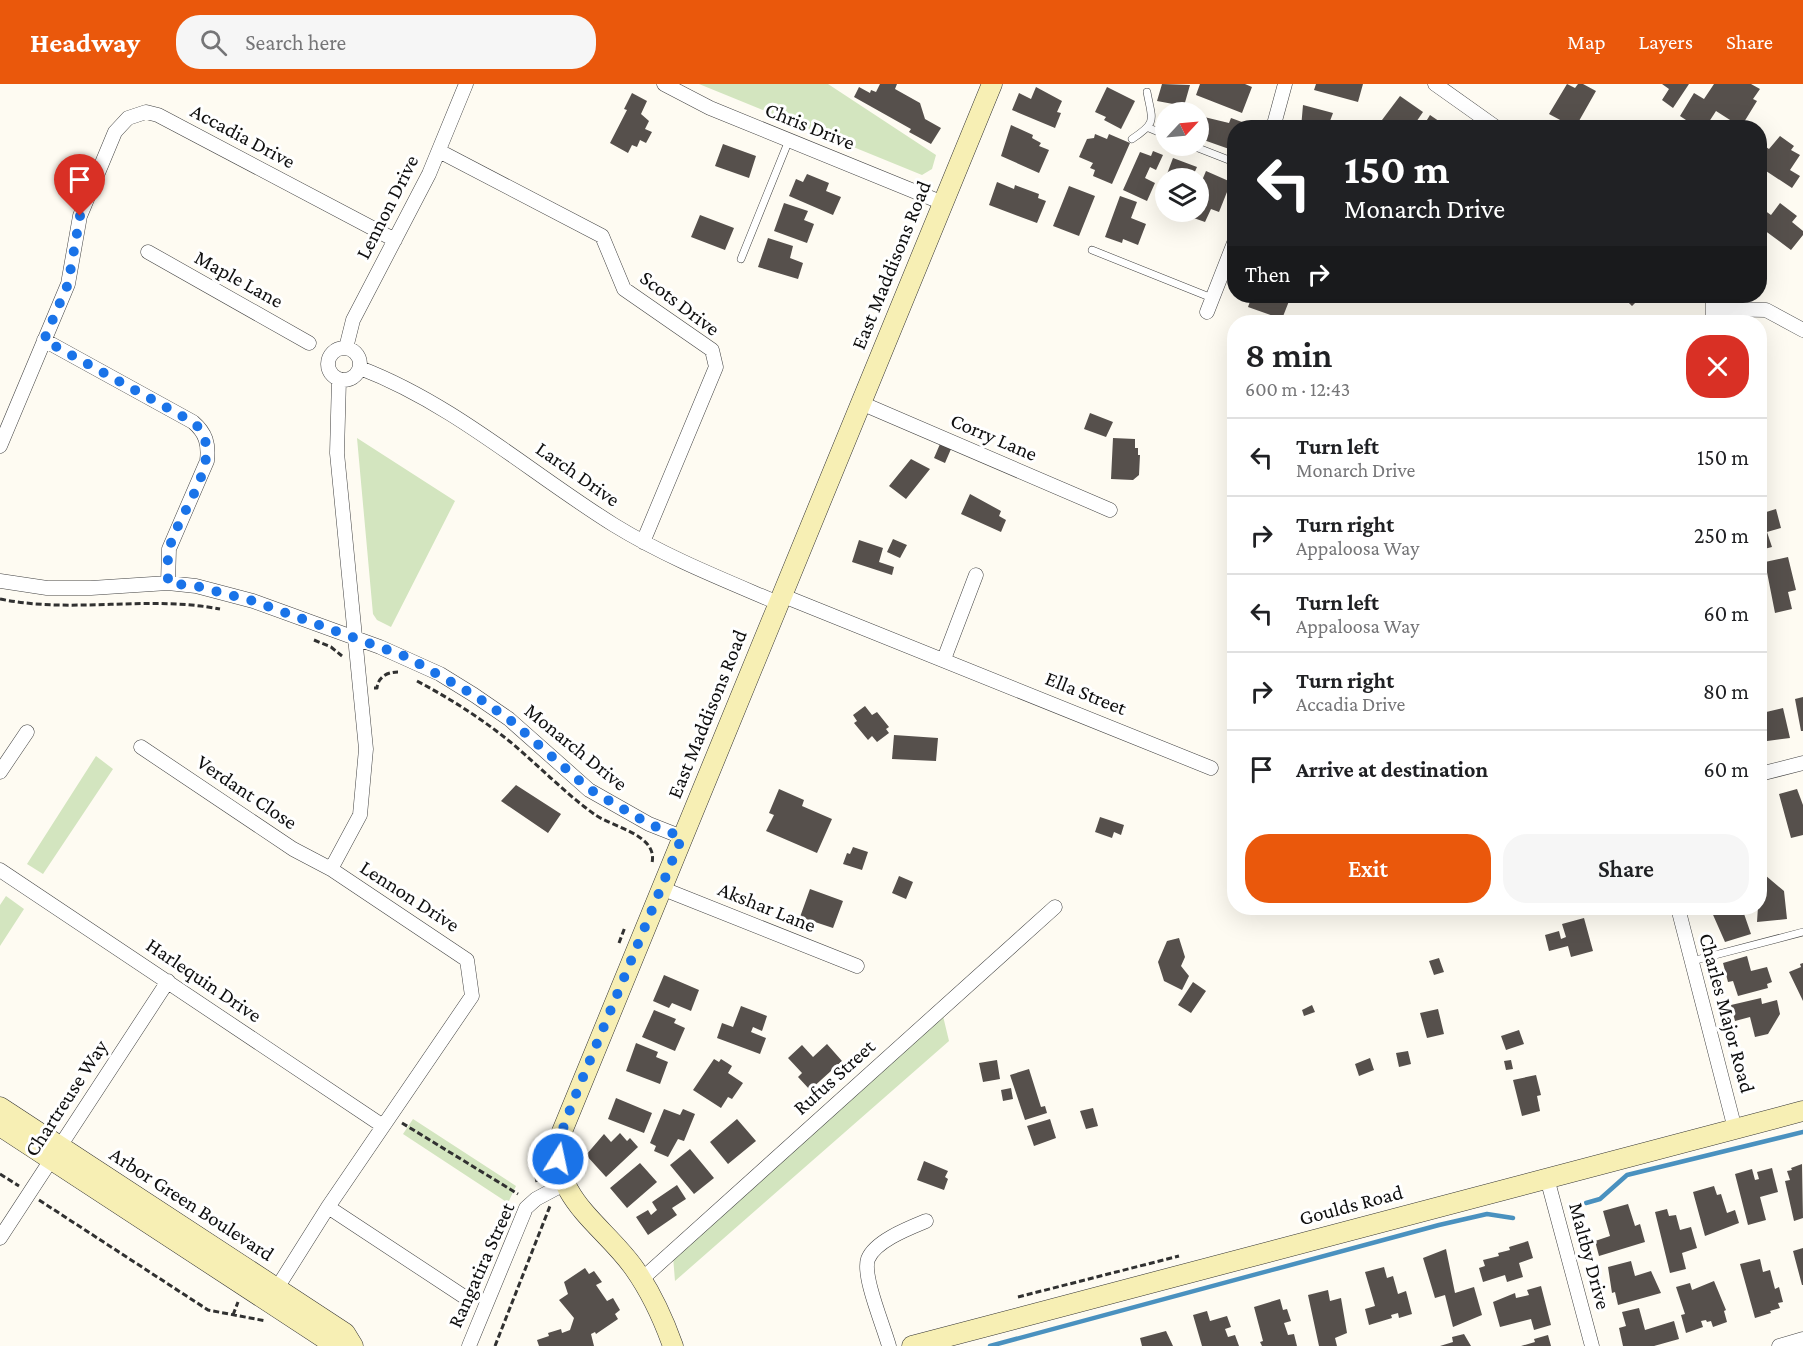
<!DOCTYPE html>
<html lang="en">
<head>
<meta charset="utf-8">
<style>
	body { margin:0; font-family:"Crimson Pro",serif; background:#f6f6f6; color:#202124; height:100vh; display:flex; flex-direction:column; font-size:22px; white-space:nowrap }
	* { box-sizing:border-box; margin:0 }
	p { font-size:20px; color:#757577 }
	.icon { flex:none; width:33px; height:33px; fill:none; stroke:currentColor; stroke-width:2; stroke-linecap:round; stroke-linejoin:round }
	.map { position:relative; flex:1; overflow:hidden }
	.drawer { position:absolute; left:1227px; top:231px; width:540px; height:600px; display:flex; flex-direction:column; background:#fff; border-radius:24px; box-shadow:0 6px 24px #0002 }
	.drawer>* { flex:none }
	.guide { position:absolute; left:1227px; top:36px; width:540px; height:183px; border-radius:24px; box-shadow:0 6px 24px #0002; background:#202124; color:#fff; overflow:hidden }
	.needle { width:39px; rotate:64deg }
	.fabs { position:absolute; left:1155px; top:18px; display:grid; gap:12px }
	.fabs a { display:grid; place-items:center; width:54px; height:54px; border-radius:50%; background:#fff; box-shadow:0 6px 24px #0002; font-size:30px }
	.pin { position:absolute; display:grid; place-items:center; width:51px; height:51px; color:#fff; margin:-62px -26px; border-radius:50% 50% 50% 0; rotate:-45deg; box-shadow:0 0 6px #0007 }
	.pin .icon { rotate:45deg }
	.me { position:absolute; width:66px; margin:-33px; rotate:10deg; stroke-linejoin:round; filter:drop-shadow(0 0 4px #0008) }
	.turn { display:flex; align-items:center; gap:21px; height:126px; padding:0 18px; font-size:27px }
	.turn .icon { width:78px; height:78px; stroke-width:2.5 }
	.turn b { display:block; font-size:42px; line-height:51px }
	.then { display:flex; align-items:center; height:57px; padding:0 18px; background:#0003; gap:12px; font-size:22px }
	.round { display:grid; place-items:center; flex:none; width:63px; height:63px; border-radius:24px; background:#f6f6f6 }
	.overview { display:flex; align-items:center; justify-content:space-between; height:102px; padding:0 18px }
	h1 { font-size:36px; font-weight:600; line-height:45px }
	.cta { display:flex; gap:12px; margin-top:auto; padding:12px 18px }
	.cta a { flex:1; height:69px; border-radius:24px; background:#ea580c; color:#fff; font-size:24px; font-weight:600; line-height:69px; text-align:center }
	.cta a+a { background:#f6f6f6; color:#202124 }
	ul { padding:0; list-style:none }
	li { display:flex; align-items:center; gap:18px; height:78px; padding:0 18px; border-top:2px solid #e0e0e0 }
	li div { flex:1 }
	li b { display:block; font-size:22px }
	li em { font-style:normal }
	header { display:flex; align-items:center; gap:36px; box-sizing:border-box; height:84px; padding:0 30px; background:#ea580c; color:#fff }
	header strong { font-size:28px }
	nav { display:flex; gap:33px; margin-inline-start:auto; font-size:21px }
	.search { width:420px; height:54px; background:#f6f6f6; display:flex; align-items:center; gap:15px; box-sizing:border-box; padding:0 21px; border-radius:24px; color:#757577; font-size:22px }
	.map>svg:first-child { display:block }
</style>
</head>
<body>
<header>
<strong>Headway</strong>
<div class="search"><svg class="icon" aria-label="search" viewBox="0 0 24 24"><circle cx="10" cy="10" r="6"/><path d="M15 15l6 6"/></svg>Search here</div>
<nav><a>Map</a><a>Layers</a><a>Share</a></nav>
</header>
<div class="map">
<svg width="1803" height="1262" viewBox="0 0 1803 1262">
	<rect width="100%" height="100%" fill="#fefbf2"/>
	<!-- green -->
	<path fill="#d3e5bf" d="M699,0H828L936,71L932,85L922,91Z
		M357,354L455,417L391,543L377,536L373,530Z
		M96,672L113,685L43,790L27,780Z
		M6,812L24,825L0,862V821Z
		M943,932L949,957L675,1197L673,1172Z
		M413,1035L516,1102L508,1119L403,1050Z"/>
	<g fill="none" stroke-linecap="round" stroke-linejoin="round">
		<!-- stream -->
		<path stroke="#4a91bf" stroke-width="4.5" d="M1586,1119L1600,1115L1627,1091L1803,1048
			M990,1262L1439,1141L1487,1130L1513,1134"/>
	</g>
	<!-- building -->
	<path fill="#56504c" d="M880,0H897L895,5L920,19L925,35L941,44L931,60L909,48L911,45L854,13L859,3L870,9L871,6L876,8Z
		M1162,0L1190,1L1184,22L1157,17Z
		M1200,0H1245L1252,3L1242,29L1196,11Z
		M1316,0H1363L1358,18L1314,6Z
		M1567,0L1575,4L1578,0H1583L1596,7L1575,44L1549,30Z
		M1662,0H1689L1673,24L1662,16L1669,5Z
		M1714,0H1751L1760,5L1753,15L1757,17L1741,43L1716,27L1705,44H1698L1680,32L1694,9L1704,15Z
		M1036,3L1062,17L1057,28L1061,29L1055,44L1012,26L1019,9L1031,15Z
		M1107,3L1135,17L1121,45L1104,36L1106,33L1095,28Z
		M632,9L647,17L641,30L649,37L645,45L652,48L646,59L640,56L637,63L632,61L628,69L610,59L627,26L624,25Z
		M1400,12L1423,28L1412,44H1384L1379,40Z
		M1303,21L1333,29L1330,37L1343,41V44H1301Z
		M1430,31L1449,44H1422Z
		M1200,32L1229,39L1231,34L1242,38L1240,44H1234L1232,66L1198,54Z
		M1011,41L1033,51L1032,54L1041,59L1039,62L1049,66L1039,89L1001,72Z
		M1095,50L1107,55L1109,50L1130,59L1112,100L1093,92L1095,86L1090,84L1093,79L1079,73L1087,55L1094,54Z
		M1780,52L1794,62L1791,66L1800,71L1790,86L1800,92L1792,104L1760,83V59L1769,65Z
		M723,60L756,72L749,94L715,82Z
		M1153,67L1163,71L1156,86L1150,83L1145,94L1155,99L1147,117L1123,106L1140,68L1151,72Z
		M1173,74L1197,83L1192,94H1168L1169,91L1167,90Z
		M1206,87L1231,98L1219,128L1211,125L1205,138L1188,132L1190,128H1198V106Z
		M807,90L829,99L826,107L841,113L833,131L789,112L796,95L803,98Z
		M997,98L1014,105L1015,101L1039,110L1038,114L1046,117L1037,139L989,121Z
		M1069,102L1095,112L1079,152L1053,142Z
		M1120,112L1137,118L1131,134L1146,140L1138,161L1123,155L1122,159L1105,153Z
		M784,119L808,127L804,136L814,140L807,159L774,147Z
		M1780,119L1797,132L1792,138L1803,147V151L1791,166L1760,143V132L1764,126L1771,131Z
		M700,131L734,144L725,166L691,153Z
		M768,154L793,162L790,174L803,179L798,195L758,183Z
		M1252,212H1291L1282,235L1248,223Z
		M1622,212H1642L1632,222Z
		M1090,329L1113,338L1106,353L1084,345Z
		M1113,354L1135,355V364H1138V371H1140L1139,391L1133,396L1111,395Z
		M940,360L951,365L945,379L934,374Z
		M911,375L930,385L906,415L889,402Z
		M970,410L1001,427L999,432L1006,436L1001,448L961,430Z
		M1760,418L1763,429L1776,425L1781,444L1767,448L1772,463L1760,466Z
		M893,455L907,461L900,474L887,468Z
		M859,456L883,464L879,478L894,483L892,491L852,478Z
		M1788,473L1796,506L1788,508L1792,525L1775,529L1765,478Z
		M1803,613V647H1801L1795,615Z
		M865,622L872,631L877,628L889,643L886,645L889,649L877,658L872,652L868,656L854,639L857,637L853,631Z
		M1760,622L1762,629L1783,624L1790,654L1760,658Z
		M894,651L938,654L936,677L892,675Z
		M516,701L561,730L548,749L501,717Z
		M779,705L804,716L802,722L832,735L817,769L766,747L774,731L769,729Z
		M1797,705L1803,721V751L1791,754L1779,710Z
		M1100,733L1124,741L1121,751L1114,748L1112,754L1095,748Z
		M853,763L868,768L862,786L843,780L847,769L850,770Z
		M1765,791L1784,807L1787,835L1757,838L1760,792Z
		M899,792L913,798L906,815L892,809Z
		M810,805L843,817L833,844L800,833Z
		M1710,824H1742L1751,850L1725,858Z
		M1584,834L1593,867L1571,873L1568,862L1549,867L1545,851L1559,847L1561,855L1566,853L1562,840Z
		M1179,854L1185,873L1181,882L1189,892L1182,906L1164,897L1158,878L1167,857Z
		M1747,872L1751,887L1767,883L1772,898L1767,900L1768,904L1738,912L1733,897L1728,898L1723,879Z
		M1439,874L1444,888L1434,891L1429,877Z
		M1803,879V917L1789,888L1801,883L1800,880Z
		M664,891L699,906L691,927L672,919L669,924L653,917Z
		M1193,898L1206,907L1191,929L1178,921Z
		M1761,914L1762,920L1777,916L1780,930L1768,950L1755,953L1750,933L1735,937L1731,921Z
		M1312,921L1315,928L1304,932L1302,926Z
		M741,922L767,932L762,947L753,943L751,948L766,954L760,970L717,954L722,939L733,943Z
		M1438,925L1444,950L1427,954L1420,929Z
		M654,926L676,935L674,939L685,944L675,967L642,953Z
		M1519,946L1524,960L1506,966L1501,952Z
		M636,959L658,968L656,973L668,978L660,1000L626,987Z
		M827,960L842,977L810,1006L798,993L802,989L788,974L802,961L813,973Z
		M1408,967L1411,980L1399,983L1396,969Z
		M1370,974L1374,986L1359,992L1355,980Z
		M714,975L719,978L721,975L732,982L728,989L743,999L732,1015L728,1013L721,1024L693,1006Z
		M997,976L1000,995L983,998L979,979Z
		M1511,976L1513,985L1506,986L1504,977Z
		M1029,985L1041,1023L1045,1022L1047,1029L1025,1036L1010,991Z
		M1536,991L1541,1011L1537,1012L1540,1027L1522,1032L1513,996Z
		M1011,1004L1013,1015L1003,1017L1001,1006Z
		M616,1014L652,1029L644,1049L608,1035Z
		M1093,1024L1098,1042L1086,1045L1080,1027Z
		M664,1025L680,1031L683,1025L695,1030L684,1057L678,1055L668,1073L654,1067L656,1062L650,1059Z
		M737,1035L756,1057L728,1080L710,1058Z
		M1050,1035L1056,1054L1034,1062L1027,1042Z
		M620,1049L627,1057L630,1054L638,1063L606,1093L586,1071L604,1050L611,1058Z
		M690,1065L714,1094L694,1110L670,1081Z
		M924,1077L948,1087L945,1093L948,1095L944,1106L917,1096Z
		M640,1079L657,1098L627,1124L610,1104Z
		M1802,1080L1803,1134L1794,1137L1785,1097L1790,1096L1787,1087L1792,1086L1791,1084Z
		M1772,1084L1778,1108L1760,1113L1766,1136L1748,1141L1735,1090L1752,1085L1755,1096L1759,1095L1757,1088Z
		M677,1101L686,1115L672,1124L677,1131L648,1151L636,1133L648,1126L651,1131L657,1126L652,1118Z
		M1714,1102L1717,1111L1721,1110L1727,1129L1735,1126L1739,1139L1705,1152L1693,1108Z
		M1628,1120L1635,1142L1640,1140L1645,1158L1599,1172L1595,1157L1610,1152L1603,1127Z
		M1667,1125L1669,1132L1676,1131L1680,1146L1691,1143L1697,1164L1682,1169L1686,1185L1670,1189L1655,1128Z
		M1528,1157L1533,1174L1519,1179L1523,1193L1507,1198L1505,1191L1483,1198L1479,1184L1485,1182L1483,1176L1499,1172L1498,1169L1510,1166L1509,1163Z
		M1803,1164V1201H1802L1793,1167Z
		M1446,1165L1455,1209L1474,1203L1482,1231L1453,1243L1445,1211L1435,1214L1423,1174Z
		M1760,1175L1763,1188L1770,1186L1775,1205L1779,1203L1783,1218L1778,1219L1780,1224L1770,1227L1771,1229L1755,1234L1740,1180Z
		M1631,1177L1635,1192L1651,1187L1661,1209L1618,1221L1615,1208L1612,1209L1608,1183Z
		M1384,1183L1387,1194L1393,1192L1398,1210L1406,1207L1412,1230L1399,1234L1398,1229L1391,1231L1392,1234L1369,1241L1365,1225L1375,1222L1365,1188Z
		M585,1184L589,1190L594,1187L602,1198L596,1201L607,1217L613,1214L620,1226L615,1230L618,1235L596,1250L595,1248L591,1250L594,1262H539L537,1256L549,1252L548,1249L561,1245L562,1249L570,1246L574,1234L559,1216L568,1210L564,1198Z
		M1714,1197L1726,1226L1724,1227L1727,1238L1713,1243L1711,1237L1707,1238L1706,1236L1701,1237L1703,1243L1686,1249L1681,1231L1685,1230L1676,1203L1690,1199L1692,1206Z
		M1541,1202L1551,1241L1534,1246L1531,1235L1500,1243L1493,1218L1515,1209L1516,1214L1529,1211L1527,1206Z
		M1328,1206L1330,1217L1341,1214L1347,1249L1335,1254L1337,1262H1319L1308,1211Z
		M1280,1215L1283,1226L1287,1225L1291,1237L1284,1239L1288,1251L1294,1250L1297,1262H1262L1260,1258L1263,1257L1254,1223Z
		M1639,1224L1645,1246L1674,1237L1679,1255L1654,1262H1623L1619,1244L1626,1242L1622,1228Z
		M1207,1227L1210,1237L1227,1232L1231,1243L1225,1245L1228,1253L1235,1251L1239,1262H1202L1193,1231Z
		M1166,1247L1173,1262H1142L1140,1254Z
		M1464,1250L1471,1262H1440L1453,1258L1452,1253Z
		M1548,1251L1551,1262H1521L1535,1258L1534,1255Z"/>
	<g fill="none" stroke-linecap="round" stroke-linejoin="round">
		<!-- lane casing -->
		<g stroke="#424242" stroke-width="8">
			<path id="lane" d="M1149,44L1166,51
				M1132,55C1158,38 1152,36 1147,8
				M1193,62L1234,78
				M1092,166L1212,214
				M741,175L789,56
				M1692,877L1803,848"/>
		</g>
		<!-- street casing -->
		<g stroke="#424242" stroke-width="15">
			<path id="street" d="M664,0L710,24L943,119
				M1435,0L1497,44
				M1273,44L1285,0
				M439,67L602,152L624,205L712,266L716,283L643,458
				M148,168L309,259
				M1715,225L1766,226L1803,246
				M1207,228L1234,159
				M1713,238V212
				M44,256L193,338C206,349 209,360 207,377L169,465L168,499
				M346,264L353,236L429,90L466,0
				M328 280a16 16 0 1 1 32 0a16 16 0 1 1-32 0Z
				M360,284C454,320 529,388 614,441C666,473 722,495 778,519
				M861,319L1110,426
				M0,362L68,200L80,132L115,48L128,34L146,28L158,31L395,156
				M0,497L47,504H91L168,499L196,502L253,517L380,563L440,590L474,611L509,635L589,706L649,740L682,753
				M781,511L1211,684
				M944,575L976,491
				M141,663L293,765L331,785
				M0,688L27,648
				M1760,690L1803,679
				M0,786L383,1042
				M661,804L857,882
				M1678,824L1735,1045
				M1547,1094L1592,1262
				M328,1123L463,1212
				M0,1154L168,897
				M642,1195L1055,823
				M277,1204L328,1123L472,912L467,876L331,785L360,731L366,665L337,369L339,295
				M469,1262L526,1124L536,1115L564,1100
				M889,1262C884,1243 862,1192 868,1175C875,1157 909,1144 926,1137
				M1779,1262L1803,1255"/>
		</g>
		<!-- secondary casing -->
		<g stroke="#313131" stroke-width="21">
			<path id="secondary" d="M0,1023L345,1249L353,1262
				M0,1042L336,1262
				M673,1262C663,1234 651,1208 634,1184C604,1141 546,1111 561,1050L992,0
				M912,1262L1803,1027"/>
		</g>
		<!-- path -->
		<path stroke="#313131" stroke-width="3" stroke-dasharray="6 3" stroke-linecap="butt" d="M0,515C73,530 147,511 220,525
			M314,556L331,563L342,572
			M417,597C451,615 484,636 514,661C541,684 565,709 594,730C613,744 658,750 652,779
			M374,604H377C378,593 387,588 398,588
			M619,859L625,843
			M402,1039L518,1110
			M0,1090L19,1102
			M537,1098L533,1081L542,1055
			M39,1116L208,1226L266,1237
			M1018,1213L1179,1172
			M233,1231L238,1218
			M495,1262L550,1122"/>
		<!-- lane -->
		<use href="#lane" stroke="#fff" stroke-width="7"/>
		<!-- street -->
		<use href="#street" stroke="#fff" stroke-width="14"/>
		<!-- secondary -->
		<use href="#secondary" stroke="#f7efb4" stroke-width="20"/>
	</g>
	<g fill="none" stroke-linecap="round" stroke-linejoin="round">
		<!-- route -->
		<path stroke="#1a73e8" stroke-width="10" stroke-dasharray="0 18" d="M80,132L68,200L44,256L193,338C231,370 177,429 169,466C167,476 168,488 168,499L196,502L253,517L407,573L474,611L509,635L589,705L649,740L682,753L574,1015L561,1050L558,1075"/>
	</g>
	<g text-anchor="middle" dominant-baseline="central" stroke-width="6" stroke-linejoin="round" paint-order="stroke">
		<!-- street labels -->
		<g font-size="21" fill="#0f0f0f" stroke="#fff">
			<text transform="translate(810 42) rotate(22)">Chris Drive</text>
			<text transform="translate(243 52) rotate(28)">Accadia Drive</text>
			<text transform="translate(387 123) rotate(-63)">Lennon Drive</text>
			<text transform="translate(891 181) rotate(-68)">East Maddisons Road</text>
			<text transform="translate(239 195) rotate(29)">Maple Lane</text>
			<text transform="translate(680 219) rotate(37)">Scots Drive</text>
			<text transform="translate(994 353) rotate(23)">Corry Lane</text>
			<text transform="translate(578 390) rotate(35)">Larch Drive</text>
			<text transform="translate(1086 609) rotate(22)">Ella Street</text>
			<text transform="translate(707 630) rotate(-68)">East Maddisons Road</text>
			<text transform="translate(576 663) rotate(39)">Monarch Drive</text>
			<text transform="translate(247 708) rotate(34)">Verdant Close</text>
			<text transform="translate(410 812) rotate(33)">Lennon Drive</text>
			<text transform="translate(767 823) rotate(22)">Akshar Lane</text>
			<text transform="translate(204 896) rotate(34)">Harlequin Drive</text>
			<text transform="translate(1727 929) rotate(75)">Charles Major Road</text>
			<text transform="translate(834 993) rotate(-42)">Rufus Street</text>
			<text transform="translate(66 1014) rotate(-57)">Chartreuse Way</text>
			<text transform="translate(192 1120) rotate(33)">Arbor Green Boulevard</text>
			<text transform="translate(1351 1121) rotate(-15)">Goulds Road</text>
			<text transform="translate(1590 1172) rotate(75)">Maltby Drive</text>
			<text transform="translate(481 1181) rotate(-66)">Rangatira Street</text>
		</g>
	</g>
</svg>
<div class="fabs">
<a><svg class="needle" viewBox="-14 -14 28 28"><path d="M0-13l5 13h-10z" fill="#e53935"/><path d="M0 13l5-13h-10z" fill="#757577"/></svg></a>
<a><svg class="icon" aria-label="layers" viewBox="0 0 24 24"><path d="M12 4l9 5-9 5-9-5zM3 14l9 5 9-5"/></svg></a>
</div>
<div class="pin" style="left:80px;top:132px;background:#d93025"><svg class="icon" aria-label="arrive" viewBox="0 0 24 24"><path d="M6 21V4h12l-3 4 3 4H6"/></svg></div>
<svg class="me" style="left:558px;top:1075px" viewBox="-20 -20 40 40"><circle r="17" fill="#1a73e8" stroke="#fff" stroke-width="3"/><path d="M0-11L8 9 0 5-8 9z" fill="#fff"/></svg>
<div class="guide">
<div class="turn"><svg class="icon" aria-label="left" viewBox="0 0 24 24"><path d="M17 20v-9H6M10 6l-5 5 5 5"/></svg><div><b>150 m</b>Monarch Drive</div></div>
<div class="then">Then<svg class="icon" aria-label="right" viewBox="0 0 24 24"><path d="M7 20v-9h11M14 6l5 5-5 5"/></svg></div>
</div>
<section class="drawer">
<div class="overview"><div><h1>8 min</h1><p>600 m · 12:43</p></div><a class="round" style="background:#d93025;color:#fff"><svg class="icon" aria-label="close" viewBox="0 0 24 24"><path d="M6 6l12 12M18 6L6 18"/></svg></a></div>
<ul>
<li><svg class="icon" aria-label="left" viewBox="0 0 24 24"><path d="M17 20v-9H6M10 6l-5 5 5 5"/></svg><div><b>Turn left</b><p>Monarch Drive</p></div><em>150 m</em></li>
<li><svg class="icon" aria-label="right" viewBox="0 0 24 24"><path d="M7 20v-9h11M14 6l5 5-5 5"/></svg><div><b>Turn right</b><p>Appaloosa Way</p></div><em>250 m</em></li>
<li><svg class="icon" aria-label="left" viewBox="0 0 24 24"><path d="M17 20v-9H6M10 6l-5 5 5 5"/></svg><div><b>Turn left</b><p>Appaloosa Way</p></div><em>60 m</em></li>
<li><svg class="icon" aria-label="right" viewBox="0 0 24 24"><path d="M7 20v-9h11M14 6l5 5-5 5"/></svg><div><b>Turn right</b><p>Accadia Drive</p></div><em>80 m</em></li>
<li><svg class="icon" aria-label="arrive" viewBox="0 0 24 24"><path d="M6 21V4h12l-3 4 3 4H6"/></svg><div><b>Arrive at destination</b></div><em>60 m</em></li>
</ul>
<div class="cta"><a>Exit</a><a>Share</a></div>
</section>
</div>
</body>
</html>
